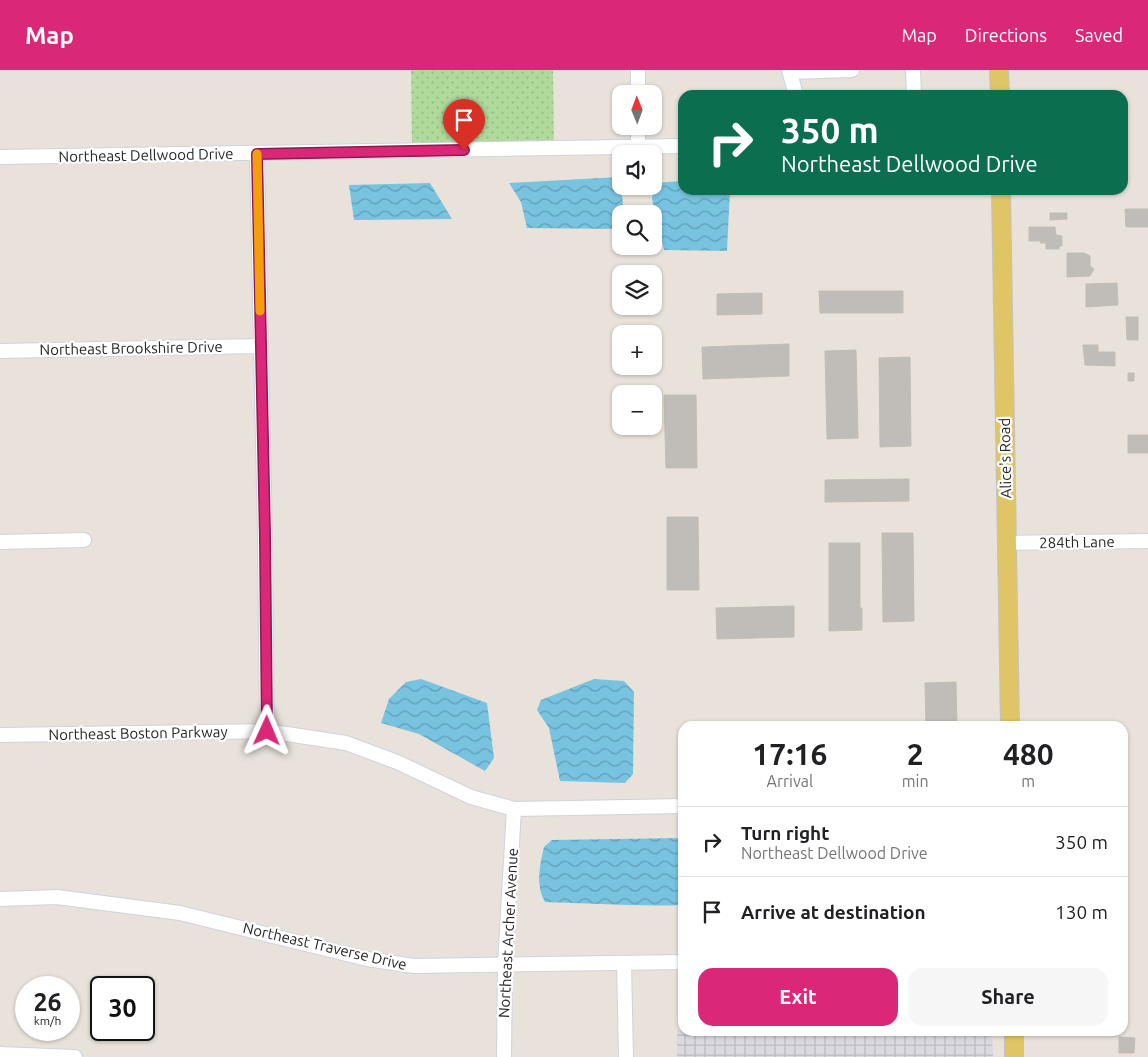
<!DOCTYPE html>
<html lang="en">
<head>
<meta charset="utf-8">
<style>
	body { margin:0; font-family:Ubuntu,sans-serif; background:#f6f6f6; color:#202124; height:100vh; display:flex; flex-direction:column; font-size:19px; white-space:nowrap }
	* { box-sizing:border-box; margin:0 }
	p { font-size:16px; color:#757577 }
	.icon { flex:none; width:28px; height:28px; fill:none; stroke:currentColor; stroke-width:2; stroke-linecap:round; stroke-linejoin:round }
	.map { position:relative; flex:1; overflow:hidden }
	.sheet { position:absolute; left:678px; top:651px; width:450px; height:315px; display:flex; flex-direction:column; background:#fff; border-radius:15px; box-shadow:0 1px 4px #0004 }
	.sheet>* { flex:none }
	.top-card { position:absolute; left:678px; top:20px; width:450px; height:105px; border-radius:15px; box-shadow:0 1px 4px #0004; background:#0b6e4f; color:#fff; overflow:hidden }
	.needle { width:32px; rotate:359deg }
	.tools { position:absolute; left:612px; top:15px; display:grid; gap:10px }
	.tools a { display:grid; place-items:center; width:50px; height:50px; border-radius:10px; background:#fff; box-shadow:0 1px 4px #0004; font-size:25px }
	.speed { position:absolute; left:15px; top:906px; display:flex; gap:10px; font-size:25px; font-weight:700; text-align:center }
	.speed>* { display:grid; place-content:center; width:65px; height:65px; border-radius:50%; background:#fff; box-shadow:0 1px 4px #0004; line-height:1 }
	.speed small { font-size:12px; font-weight:400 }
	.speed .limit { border:2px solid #111; border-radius:8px; background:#fff; color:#111 }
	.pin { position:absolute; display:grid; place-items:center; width:42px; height:42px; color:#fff; margin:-51px -21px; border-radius:50% 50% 50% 0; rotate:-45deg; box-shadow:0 0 5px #0007 }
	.pin .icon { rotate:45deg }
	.me { position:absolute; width:55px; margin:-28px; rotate:1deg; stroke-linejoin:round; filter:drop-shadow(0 0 4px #0008) }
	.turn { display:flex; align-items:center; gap:18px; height:105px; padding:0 20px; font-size:22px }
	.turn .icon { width:65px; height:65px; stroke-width:2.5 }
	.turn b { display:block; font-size:35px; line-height:42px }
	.eta { display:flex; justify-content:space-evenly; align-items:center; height:85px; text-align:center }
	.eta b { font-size:30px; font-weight:700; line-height:35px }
	.primary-button { display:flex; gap:10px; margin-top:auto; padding:10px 20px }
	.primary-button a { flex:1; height:58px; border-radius:15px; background:#db2777; color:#fff; font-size:20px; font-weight:700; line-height:58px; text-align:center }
	.primary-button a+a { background:#f6f6f6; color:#202124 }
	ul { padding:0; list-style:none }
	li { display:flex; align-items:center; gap:15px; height:70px; padding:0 20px; border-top:1px solid #e0e0e0 }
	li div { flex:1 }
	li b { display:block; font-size:19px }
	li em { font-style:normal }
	header { display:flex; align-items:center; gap:30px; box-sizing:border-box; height:70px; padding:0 25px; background:#db2777; color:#fff }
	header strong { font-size:24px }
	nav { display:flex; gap:28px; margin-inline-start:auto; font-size:18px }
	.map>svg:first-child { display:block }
</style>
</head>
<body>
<header>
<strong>Map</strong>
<nav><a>Map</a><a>Directions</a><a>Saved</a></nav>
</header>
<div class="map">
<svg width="1148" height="987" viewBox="0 0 1148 987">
	<defs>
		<pattern id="industrial-grid" width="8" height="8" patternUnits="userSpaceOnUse" patternTransform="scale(1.25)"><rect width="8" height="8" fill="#dcdae1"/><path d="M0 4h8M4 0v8" fill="none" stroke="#bdbbc1"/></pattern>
		<pattern id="park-dots" width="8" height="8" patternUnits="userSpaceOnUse" patternTransform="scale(1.25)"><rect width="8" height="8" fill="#b0d99c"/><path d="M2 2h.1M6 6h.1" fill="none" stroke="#97ba86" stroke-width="1.8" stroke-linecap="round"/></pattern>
		<pattern id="water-waves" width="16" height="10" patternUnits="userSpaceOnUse" patternTransform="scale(1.25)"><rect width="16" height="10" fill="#77c3e0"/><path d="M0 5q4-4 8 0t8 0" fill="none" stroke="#629eb6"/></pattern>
	</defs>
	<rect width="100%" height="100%" fill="#e8e2da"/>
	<!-- industrial -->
	<path fill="url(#industrial-grid)" d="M677,960L992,961L993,987H677Z"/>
	<!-- park -->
	<path fill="url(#park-dots)" d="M411,0H553L554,71L412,75Z"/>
	<!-- water -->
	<path fill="url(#water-waves)" d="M620,107L624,144H621V159L527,158L521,132L509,113Z
		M682,111V120H730L727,181L664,180L652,129L654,113Z
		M430,113L452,149L354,150L349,115Z
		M421,609L487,633L494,688L485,701L419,664L381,653L389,629L406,612Z
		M594,609L624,611L634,622L633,704L625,713L560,711L549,658L537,640L541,630Z
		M682,768V835C637,837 591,833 545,832C535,814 540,795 544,777L552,770Z"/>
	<!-- building -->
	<path fill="#c0bcb7" stroke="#c3beb4" d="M1125,139H1148V157H1126Z
		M1050,143H1067V149L1050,150Z
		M1029,157H1055L1056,165L1062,166V176H1059V179H1046V173H1040L1041,171H1029Z
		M1067,183H1084L1090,186V196L1094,199L1090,206L1067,207Z
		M1117,213L1118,235L1086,237V214Z
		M819,221H903V243H820Z
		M762,223V244L717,245V224Z
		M1126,247H1138V270H1127Z
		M789,274V306L703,309L702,277Z
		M1083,275H1098V282H1115V296L1085,295Z
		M856,280L858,368L827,369L825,281Z
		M910,287L911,376L880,377L879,288Z
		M1128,303H1134V311H1128Z
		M664,325H696L697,398H666Z
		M1128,365H1148V383H1128Z
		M909,409V431L825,432V410Z
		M667,447H698L699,520H667Z
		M882,463H913L914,551L883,552Z
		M829,473H860V538H862V560L829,561Z
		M794,536V567L717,569L716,538Z
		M956,612L957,656H926L925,613Z
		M772,652V656H695V654Z
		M1119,967L1135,968L1134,983H1119Z"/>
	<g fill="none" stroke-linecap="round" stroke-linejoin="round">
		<!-- minor casing -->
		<g stroke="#cfd2df" stroke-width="16">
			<path id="minor" d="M789,0L796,25
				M913,0L914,25
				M790,2L852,0
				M638,24V0
				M638,56V76
				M257,84L265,467L267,661
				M0,87L682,76
				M0,281L261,276
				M0,472L84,470
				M1007,473L1148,471
				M0,665L267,661L346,673L397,692L471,727L514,739L682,736
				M0,829L57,827L180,843L367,889L414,896L682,892
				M624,893L626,987
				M0,984L75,987
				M504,987L505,894L514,739"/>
		</g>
		<!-- major casing -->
		<g stroke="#c3c3c3" stroke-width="20">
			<path id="major" d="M999,0L1000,25
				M1001,120L1010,656
				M1014,961V987"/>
		</g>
		<!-- minor -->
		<use href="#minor" stroke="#fff" stroke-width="14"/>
		<!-- major -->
		<use href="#major" stroke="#e0c567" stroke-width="18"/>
	</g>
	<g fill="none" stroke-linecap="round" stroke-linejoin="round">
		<!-- route casing -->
		<g stroke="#8e194d" stroke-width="12">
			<path id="route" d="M267,661L265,467L257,84L464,80"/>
		</g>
		<!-- route -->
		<use href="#route" stroke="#db2777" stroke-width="9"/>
		<!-- slow -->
		<path stroke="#f59e0b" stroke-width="9" d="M257,84L260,241"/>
	</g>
	<g text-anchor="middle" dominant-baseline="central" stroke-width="4.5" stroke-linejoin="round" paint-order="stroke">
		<!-- street labels -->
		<g font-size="15" fill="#272727" stroke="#fff">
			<text transform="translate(146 85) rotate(-1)">Northeast Dellwood Drive</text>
			<text transform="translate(131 278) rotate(-1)">Northeast Brookshire Drive</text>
			<text transform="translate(1005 388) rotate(-91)">Alice's Road</text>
			<text transform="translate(1077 472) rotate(-1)">284th Lane</text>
			<text transform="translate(138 663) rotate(-1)">Northeast Boston Parkway</text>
			<text transform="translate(508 863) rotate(-87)">Northeast Archer Avenue</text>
			<text transform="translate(325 876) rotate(13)">Northeast Traverse Drive</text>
		</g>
	</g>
</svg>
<div class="tools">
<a><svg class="needle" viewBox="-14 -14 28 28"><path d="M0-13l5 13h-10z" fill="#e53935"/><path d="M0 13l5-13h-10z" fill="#757577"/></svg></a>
<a><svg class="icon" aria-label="sound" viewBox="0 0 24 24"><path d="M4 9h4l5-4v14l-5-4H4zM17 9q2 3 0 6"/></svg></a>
<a><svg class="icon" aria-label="search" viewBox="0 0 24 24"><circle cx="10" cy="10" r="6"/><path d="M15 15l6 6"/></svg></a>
<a><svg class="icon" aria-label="layers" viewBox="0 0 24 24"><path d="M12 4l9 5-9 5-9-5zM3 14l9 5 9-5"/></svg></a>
<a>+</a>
<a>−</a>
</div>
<div class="speed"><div>26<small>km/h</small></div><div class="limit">30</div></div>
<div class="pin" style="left:464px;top:80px;background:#d93025"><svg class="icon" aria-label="arrive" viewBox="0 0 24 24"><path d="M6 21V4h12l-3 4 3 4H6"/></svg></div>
<svg class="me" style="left:267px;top:661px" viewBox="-20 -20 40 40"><path d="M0-17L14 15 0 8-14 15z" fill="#db2777" stroke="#fff" stroke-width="4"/></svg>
<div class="top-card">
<div class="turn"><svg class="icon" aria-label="right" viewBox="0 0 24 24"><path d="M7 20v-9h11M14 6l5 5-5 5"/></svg><div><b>350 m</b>Northeast Dellwood Drive</div></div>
</div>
<section class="sheet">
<div class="eta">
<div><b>17:16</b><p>Arrival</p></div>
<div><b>2</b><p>min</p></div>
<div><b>480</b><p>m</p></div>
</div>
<ul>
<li><svg class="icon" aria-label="right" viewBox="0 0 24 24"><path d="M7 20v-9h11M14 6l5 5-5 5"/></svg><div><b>Turn right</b><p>Northeast Dellwood Drive</p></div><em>350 m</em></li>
<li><svg class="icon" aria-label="arrive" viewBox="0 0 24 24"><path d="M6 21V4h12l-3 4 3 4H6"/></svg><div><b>Arrive at destination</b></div><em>130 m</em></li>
</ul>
<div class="primary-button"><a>Exit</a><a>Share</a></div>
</section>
</div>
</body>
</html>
